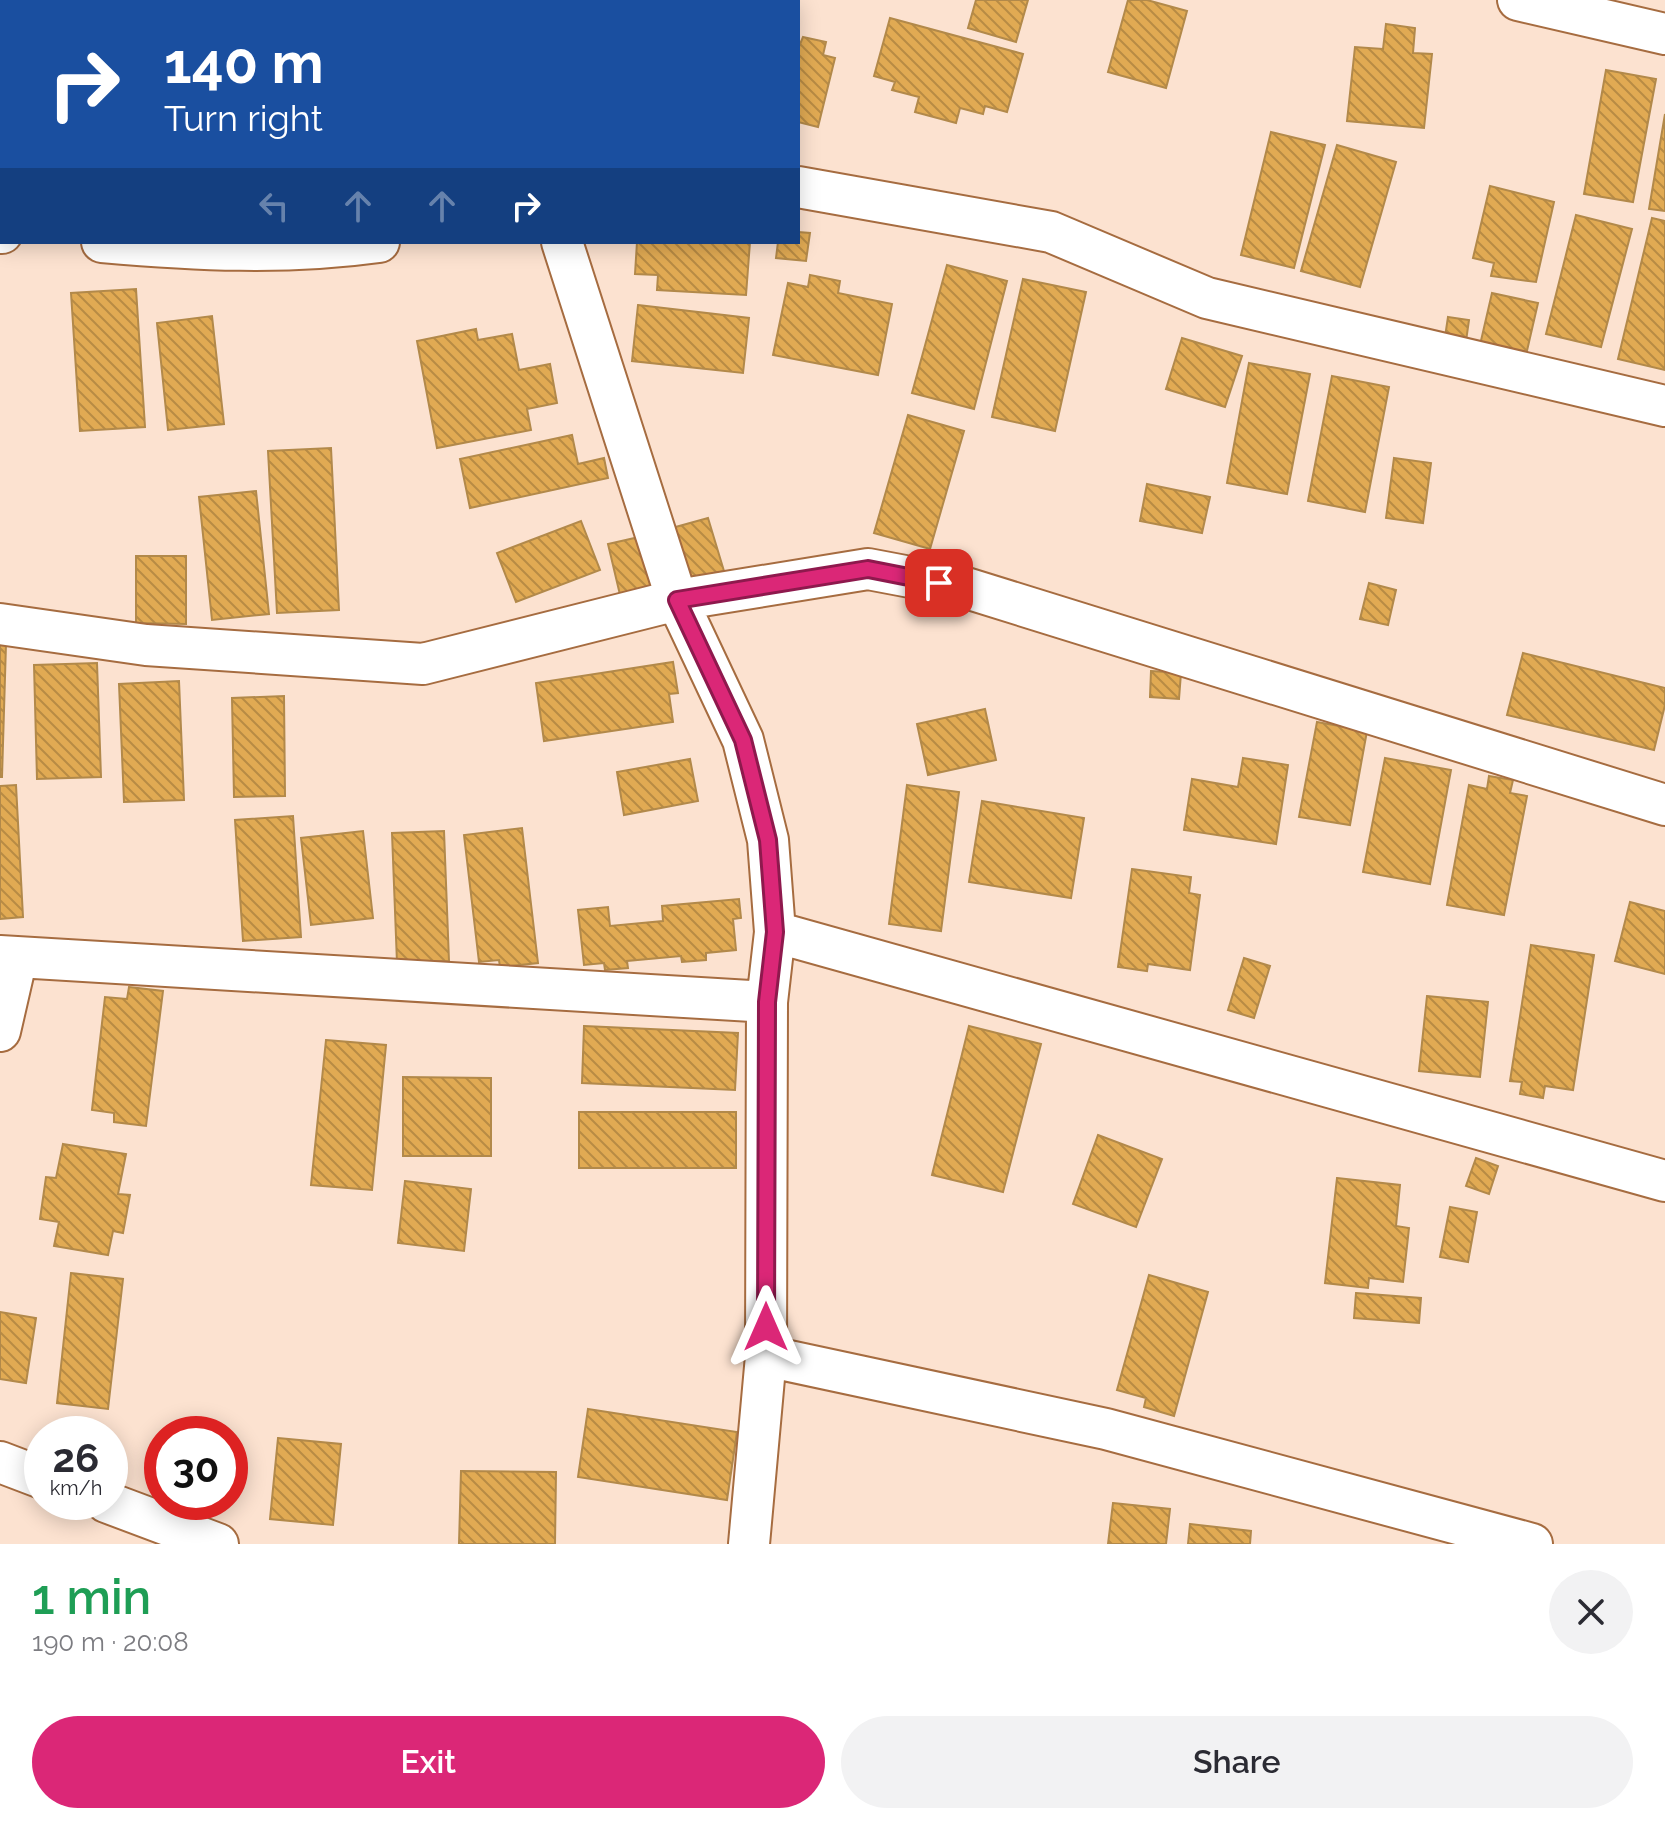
<!DOCTYPE html>
<html lang="en">
<head>
<meta charset="utf-8">
<style>
	body { margin:0; font-family:Raleway,sans-serif; background:#f2f2f3; color:#2b2b33; height:100vh; display:flex; flex-direction:column; font-size:30px; white-space:nowrap }
	* { box-sizing:border-box; margin:0 }
	p { font-size:26px; color:#7c7c81 }
	.icon { flex:none; width:44px; height:44px; fill:none; stroke:currentColor; stroke-width:2; stroke-linecap:round; stroke-linejoin:round }
	.map { position:relative; height:1544px; overflow:hidden }
	.drawer { display:flex; flex-direction:column; background:#fff; flex:1 }
	.drawer>* { flex:none }
	.banner { position:absolute; left:0px; top:0px; width:800px; height:244px; box-shadow:0 4px 20px #0003; background:#1a4fa0; color:#fff; overflow:hidden }
	.speed { position:absolute; left:24px; top:1416px; display:flex; gap:16px; font-size:40px; font-weight:700; text-align:center }
	.speed>* { display:grid; place-content:center; width:104px; height:104px; border-radius:50%; background:#fff; box-shadow:0 4px 20px #0003; line-height:1 }
	.speed small { font-size:20px; font-weight:400 }
	.speed .limit { border:12px solid #d22; background:#fff; color:#111 }
	.pin { position:absolute; display:grid; place-items:center; width:68px; height:68px; color:#fff; margin:-34px; border-radius:16px; box-shadow:0 4px 12px #0006 }
	.me { position:absolute; width:88px; margin:-44px; rotate:0deg; stroke-linejoin:round; filter:drop-shadow(0 0 6px #0008) }
	.turn { display:flex; align-items:center; gap:28px; height:168px; padding:0 32px; font-size:36px }
	.turn .icon { width:104px; height:104px; stroke-width:2.5 }
	.turn b { display:block; font-size:56px; line-height:68px }
	.lanes { display:flex; align-items:center; height:76px; padding:0 32px; background:#0003; justify-content:center; gap:40px; direction:ltr }
	.lanes .off { opacity:.35 }
	.round { display:grid; place-items:center; flex:none; width:84px; height:84px; border-radius:42px; background:#f2f2f3 }
	.overview { display:flex; align-items:center; justify-content:space-between; height:136px; padding:0 32px }
	h1 { font-size:48px; font-weight:600; line-height:60px; color:#1e9e55 }
	.cta { display:flex; gap:16px; margin-top:auto; padding:16px 32px }
	.cta a { flex:1; height:92px; border-radius:48px; background:#db2777; color:#fff; font-size:32px; font-weight:600; line-height:92px; text-align:center }
	.cta a+a { background:#f2f2f3; color:#2b2b33 }
	.map>svg:first-child { display:block }
</style>
</head>
<body>
<div class="map">
<svg width="1665" height="1544" viewBox="0 0 1665 1544">
	<defs>
		<pattern id="building-back-hatch" width="6" height="6" patternUnits="userSpaceOnUse" patternTransform="scale(2)"><rect width="6" height="6" fill="#e1aa53"/><path d="M-1 5l2 2M0 0l6 6M5-1l2 2" fill="none" stroke="#b88b44"/></pattern>
	</defs>
	<rect width="100%" height="100%" fill="#fce2d0"/>
	<!-- building -->
	<path fill="url(#building-back-hatch)" stroke="#b2894a" stroke-width="2" d="M976,0H1028L1016,42L968,28Z
		M1128,0H1147L1187,11L1166,88L1108,72Z
		M890,18L1023,54L1007,112L985,106L983,114L960,108L956,123L915,112L919,97L892,90L895,82L874,76Z
		M1386,24L1415,28L1413,53L1432,54L1424,128L1347,121L1355,47L1383,49Z
		M803,37L826,42L823,55L835,58L818,127L798,122V49Z
		M1606,70L1656,79L1633,202L1584,194Z
		M1665,114V211L1649,209Z
		M1271,132L1325,145L1294,268L1241,255Z
		M1337,145L1396,162L1360,287L1301,271Z
		M1490,186L1554,202L1536,282L1491,276L1494,263L1473,258Z
		M1576,215L1632,229L1601,347L1546,334Z
		M1652,218L1665,221V370L1618,359Z
		M798,232L810,233L806,261L776,258L778,242H798Z
		M637,242H750L746,295L657,290L658,275L635,274Z
		M947,265L1007,281L974,409L912,393Z
		M810,275L840,281L838,293L892,304L878,375L773,355L788,283L808,287Z
		M1023,279L1086,292L1055,431L992,417Z
		M136,289L145,427L80,431L71,293Z
		M1492,293L1538,303L1526,355L1480,345Z
		M638,305L749,318L743,373L632,361Z
		M212,316L224,424L168,430L157,323Z
		M1448,317L1469,320L1466,341L1445,337Z
		M476,329L478,340L512,334L519,370L550,364L557,403L527,409L531,430L437,448L417,341Z
		M1182,338L1242,356L1225,407L1166,389Z
		M1249,363L1310,374L1287,494L1227,483Z
		M1332,376L1389,387L1365,512L1308,501Z
		M908,415L964,431L930,549L874,533Z
		M572,435L578,464L604,458L608,478L470,508L460,459Z
		M331,448L339,610L277,613L268,451Z
		M1394,458L1431,463L1423,523L1386,518Z
		M1147,484L1210,497L1202,533L1140,521Z
		M256,491L269,614L212,620L199,497Z
		M708,518L724,571L688,581L672,528Z
		M581,521L600,570L516,602L497,553Z
		M639,537L652,592L621,599L608,544Z
		M136,556H186V624L136,623Z
		M1369,583L1396,590L1388,625L1360,619Z
		M0,644H6L2,777H0Z
		M1523,653L1665,688V705L1654,750L1507,715Z
		M673,662L678,693L669,694L673,722L544,741L536,683Z
		M97,663L101,777L37,779L34,665Z
		M1151,671L1181,673L1179,699L1150,697Z
		M179,681L184,800L124,802L119,684Z
		M284,696L285,796L234,797L232,698Z
		M985,709L996,760L928,775L917,724Z
		M1317,722L1367,731L1350,825L1299,817Z
		M1243,758L1288,765L1276,844L1184,830L1192,779L1238,787Z
		M1385,758L1451,770L1430,884L1363,872Z
		M690,759L698,801L624,815L617,772Z
		M1489,776L1513,780L1510,793L1527,796L1504,915L1447,905L1469,785L1487,789Z
		M16,785L23,917L0,919V786Z
		M907,785L959,792L941,931L889,924Z
		M982,801L1084,818L1071,898L969,882Z
		M293,816L301,937L243,941L235,820Z
		M522,828L538,963L500,967L499,960L479,962L464,835Z
		M363,831L373,918L311,925L301,838Z
		M444,831L449,961L397,963L392,833Z
		M1132,869L1191,877L1189,893L1200,895L1190,970L1148,964L1147,971L1118,967Z
		M739,899L741,918L733,919L736,950L706,953V960L682,962L681,956L627,961L628,968L605,970L604,963L584,965L578,910L608,907L610,926L663,921L662,906Z
		M1630,902L1665,911V974L1615,961Z
		M1531,945L1594,955L1573,1090L1545,1086L1543,1098L1520,1094L1522,1082L1510,1081Z
		M1244,958L1270,966L1254,1018L1228,1010Z
		M129,987L163,991L146,1126L114,1122V1113L92,1110L105,997L127,999Z
		M1427,996L1488,1002L1480,1077L1419,1071Z
		M584,1026L738,1033L735,1090L582,1083Z
		M969,1026L1041,1044L1003,1192L932,1175Z
		M326,1040L386,1045L372,1190L311,1185Z
		M403,1077L491,1078V1156H403Z
		M579,1112H736V1168H579Z
		M1098,1135L1162,1159L1136,1227L1073,1204Z
		M63,1144L126,1154L118,1194L130,1195L123,1233L113,1231L108,1255L54,1246L59,1222L40,1219L46,1177L56,1178Z
		M1476,1158L1498,1166L1489,1194L1466,1186Z
		M1337,1178L1400,1185L1396,1226L1409,1228L1403,1282L1369,1278L1368,1288L1325,1283Z
		M405,1181L471,1189L464,1251L398,1243Z
		M1450,1207L1477,1212L1468,1262L1440,1257Z
		M71,1273L123,1279L108,1409L57,1403Z
		M1149,1275L1208,1292L1174,1416L1144,1407L1146,1398L1117,1390Z
		M1356,1293L1421,1298L1419,1323L1354,1318Z
		M0,1312L36,1318L26,1383L0,1379Z
		M588,1409L737,1432L727,1500L578,1477Z
		M278,1438L341,1444L333,1525L270,1519Z
		M461,1471L556,1472L555,1544H459Z
		M1113,1503L1170,1509L1166,1544H1108Z
		M1190,1524L1251,1531L1250,1544H1188Z"/>
	<g fill="none" stroke-linecap="round" stroke-linejoin="round">
		<!-- minor casing -->
		<g stroke="#a66c40" stroke-width="44">
			<path id="minor" d="M470,0L471,2
				M1518,0L1665,34
				M798,187L1051,232L1207,298L1665,406
				M0,233H2
				M102,242C194,250 286,255 379,242
				M562,242L677,600L743,740L768,840L775,932L767,1002L766,1356L749,1544
				M0,624L146,645L423,664L677,600L868,569L963,587L1665,805
				M775,932L1665,1181
				M0,956L767,1002
				M0,1031L17,957
				M766,1356L1106,1429L1532,1544
				M0,1462L42,1478
				M106,1502L218,1544"/>
		</g>
		<!-- minor -->
		<use href="#minor" stroke="#fff" stroke-width="40"/>
	</g>
	<g fill="none" stroke-linecap="round" stroke-linejoin="round">
		<!-- route casing -->
		<g stroke="#8e194d" stroke-width="20">
			<path id="route" d="M766,1327L767,1002L775,932L768,840L743,740L677,600L868,569L939,583"/>
		</g>
		<!-- route -->
		<use href="#route" stroke="#db2777" stroke-width="14"/>
	</g>
</svg>
<div class="speed"><div>26<small>km/h</small></div><div class="limit">30</div></div>
<div class="pin" style="left:939px;top:583px;background:#d93025"><svg class="icon" aria-label="arrive" viewBox="0 0 24 24"><path d="M6 21V4h12l-3 4 3 4H6"/></svg></div>
<svg class="me" style="left:766px;top:1327px" viewBox="-20 -20 40 40"><path d="M0-17L14 15 0 8-14 15z" fill="#db2777" stroke="#fff" stroke-width="4"/></svg>
<div class="banner">
<div class="turn"><svg class="icon" aria-label="right" viewBox="0 0 24 24"><path d="M7 20v-9h11M14 6l5 5-5 5"/></svg><div><b>140 m</b>Turn right</div></div>
<div class="lanes"><svg class="icon off" aria-label="left" viewBox="0 0 24 24"><path d="M17 20v-9H6M10 6l-5 5 5 5"/></svg><svg class="icon off" aria-label="ahead" viewBox="0 0 24 24"><path d="M12 20V5M6 11l6-6 6 6"/></svg><svg class="icon off" aria-label="ahead" viewBox="0 0 24 24"><path d="M12 20V5M6 11l6-6 6 6"/></svg><svg class="icon" aria-label="right" viewBox="0 0 24 24"><path d="M7 20v-9h11M14 6l5 5-5 5"/></svg></div>
</div>
</div>
<section class="drawer">
<div class="overview"><div><h1>1 min</h1><p>190 m · 20:08</p></div><a class="round"><svg class="icon" aria-label="close" viewBox="0 0 24 24"><path d="M6 6l12 12M18 6L6 18"/></svg></a></div>
<div class="cta"><a>Exit</a><a>Share</a></div>
</section>
</body>
</html>
